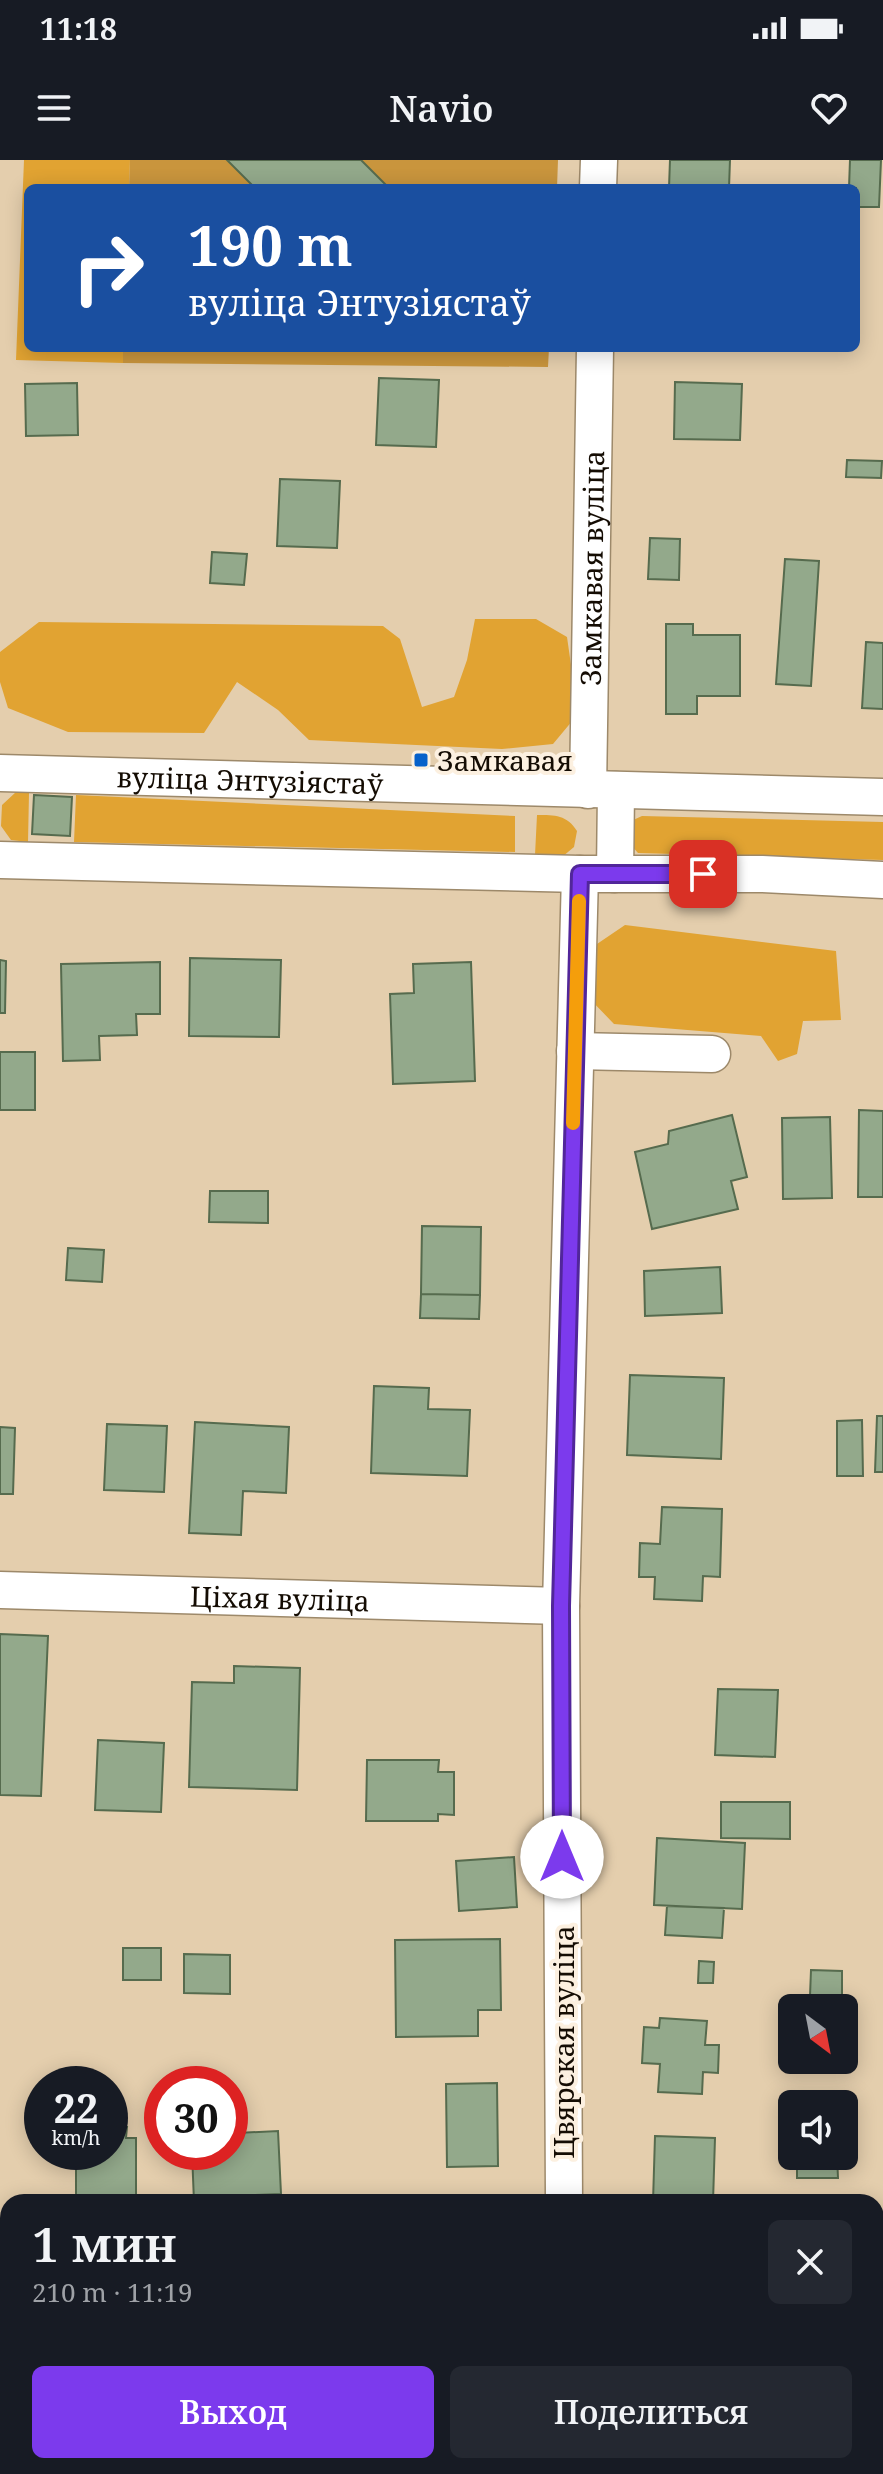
<!DOCTYPE html>
<html lang="ru">
<head>
<meta charset="utf-8">
<style>
	body { margin:0; font-family:"Noto Serif",serif; background:#242831; color:#f1f3f6; height:100vh; display:flex; flex-direction:column; font-size:30px; white-space:nowrap }
	* { box-sizing:border-box; margin:0 }
	p { font-size:26px; color:#9ea1a6 }
	.icon { flex:none; width:44px; height:44px; fill:none; stroke:currentColor; stroke-width:2; stroke-linecap:round; stroke-linejoin:round }
	.map { position:relative; flex:1; overflow:hidden }
	.details { position:absolute; left:0px; top:2034px; width:884px; height:280px; display:flex; flex-direction:column; background:#171b24; border-radius:24px 24px 0 0; box-shadow:0 4px 20px #0003 }
	.details>* { flex:none }
	.hud { position:absolute; left:24px; top:24px; width:836px; height:168px; border-radius:12px; box-shadow:0 4px 20px #0003; background:#1a4fa0; color:#fff; overflow:hidden }
	.needle { width:52px; rotate:148deg }
	.fabs { position:absolute; left:778px; top:1834px; display:grid; gap:16px }
	.fabs a { display:grid; place-items:center; width:80px; height:80px; border-radius:12px; background:#171b24; box-shadow:0 4px 20px #0003; font-size:40px }
	.speed { position:absolute; left:24px; top:1906px; display:flex; gap:16px; font-size:40px; font-weight:700; text-align:center }
	.speed>* { display:grid; place-content:center; width:104px; height:104px; border-radius:50%; background:#171b24; box-shadow:0 4px 20px #0003; line-height:1 }
	.speed small { font-size:20px; font-weight:400 }
	.speed .limit { border:12px solid #d22; background:#fff; color:#111 }
	.pin { position:absolute; display:grid; place-items:center; width:68px; height:68px; color:#fff; margin:-34px; border-radius:16px; box-shadow:0 4px 12px #0006 }
	.me { position:absolute; width:88px; margin:-44px; rotate:0deg; stroke-linejoin:round; filter:drop-shadow(0 0 6px #0008) }
	.turn { display:flex; align-items:center; gap:28px; height:168px; padding:0 32px; font-size:36px }
	.turn .icon { width:104px; height:104px; stroke-width:2.5 }
	.turn b { display:block; font-size:56px; line-height:68px }
	.round { display:grid; place-items:center; flex:none; width:84px; height:84px; border-radius:12px; background:#242831 }
	.headline { display:flex; align-items:center; justify-content:space-between; height:136px; padding:0 32px }
	h1 { font-size:48px; font-weight:600; line-height:60px }
	.primary-button { display:flex; gap:16px; margin-top:auto; padding:16px 32px }
	.primary-button a { flex:1; height:92px; border-radius:12px; background:#7c3aed; color:#fff; font-size:32px; font-weight:600; line-height:92px; text-align:center }
	.primary-button a+a { background:#242831; color:#f1f3f6 }
	.status { display:flex; justify-content:space-between; align-items:center; height:56px; padding:0 40px; background:#171b24; direction:ltr }
	.status svg { height:22px; fill:currentColor }
	header { display:flex; justify-content:space-between; align-items:center; height:104px; padding:0 32px; background:#171b24; font-size:36px; font-weight:600 }
	.map>svg:first-child { display:block }
</style>
</head>
<body>
<div class="status"><b>11:18</b><svg viewBox="0 0 49 12"><path d="M0 12V9h3v3zM5 12V6h3v6zM10 12V3h3v9zM15 12V0h3v12zM26 1h20v11H26zM47 4h2v5h-2z"/></svg></div>
<header><svg class="icon" aria-label="menu" viewBox="0 0 24 24"><path d="M4 6h16M4 12h16M4 18h16"/></svg>Navio<svg class="icon" aria-label="heart" viewBox="0 0 24 24"><path d="M12 20l-8-8c-3-5 5-10 8-4 3-6 11-1 8 4z"/></svg></header>
<div class="map">
<svg width="883" height="2314" viewBox="0 0 883 2314">
	<rect width="100%" height="100%" fill="#e4cead"/>
	<!-- green -->
	<path fill="#e1a332" d="M24,0H130L129,28H28V188H123V203L16,200Z
		M475,459H536L567,477L578,554L553,584L502,589L309,580L278,550L237,522L204,573L68,572L8,548L0,522V492L39,462L383,466L400,479L422,547L454,537L467,500Z
		M16,632L29,633L28,682L11,680L1,666L2,645Z
		M76,635L515,656V692L74,682Z
		M537,655C555,655 567,655 577,671L574,687L562,697L535,695Z
		M642,656L883,662V700L638,693L631,685V661Z
		M625,765L836,791L841,860L803,861L797,894L778,901L761,876L614,864L589,838L597,784Z"/>
	<!-- forest -->
	<path fill="#c9953d" d="M130,0H227L255,28H129Z
		M361,0H558L557,28H389Z
		M123,188H549L548,207L123,203Z
		M0,2201H8V2306H524L543,2314H0Z"/>
	<!-- building -->
	<path fill="#93a98b" stroke="#566b4e" stroke-width="2" d="M227,0H361L389,28H255Z
		M670,0H730L729,28H669Z
		M850,0H881L879,47H856V28H849Z
		M379,218L439,220L436,287L376,285Z
		M675,222L742,224L740,280L674,279Z
		M77,223L78,275L26,276L25,224Z
		M847,300L882,301L881,318L846,317Z
		M280,319L340,321L337,388L277,386Z
		M650,378L680,379L679,420L648,419Z
		M212,392L247,394L244,425L210,423Z
		M785,399L819,401L811,526L776,524Z
		M666,464H693V475H740V536H697V554H666Z
		M866,482L883,483V549L862,548Z
		M34,635L72,637L70,676L32,674Z
		M190,798L281,800L279,877L189,876Z
		M0,800L6,801L5,853H0Z
		M160,802V854H136L137,875L99,876L100,900L63,901L61,804Z
		M471,802L475,921L393,924L390,834L414,833L413,804Z
		M0,892H35V950H0Z
		M859,950L883,951V1037H858Z
		M732,955L747,1017L731,1021L738,1049L652,1069L635,992L668,984L669,971Z
		M830,957L832,1038L783,1039L782,958Z
		M210,1031H268V1063L209,1062Z
		M422,1066L481,1067L480,1135L421,1134Z
		M68,1088L104,1090L102,1122L66,1120Z
		M720,1107L722,1153L645,1156L644,1111Z
		M421,1134L480,1135L479,1159L420,1158Z
		M630,1215L724,1218L721,1299L627,1295Z
		M374,1226L429,1228L428,1249L470,1250L467,1316L371,1313Z
		M877,1256H883V1312H875Z
		M862,1260L863,1316H837V1261Z
		M195,1262L289,1267L286,1333L243,1331L241,1375L189,1373Z
		M107,1264L167,1266L164,1332L104,1330Z
		M0,1267L15,1268L13,1334H0Z
		M662,1347L722,1349L720,1417L703,1416L702,1441L654,1439L655,1417H639L640,1383L660,1384Z
		M0,1474L48,1476L41,1636L0,1635Z
		M234,1506L300,1508L297,1630L189,1627L192,1522L234,1523Z
		M718,1529L778,1530L775,1597L715,1595Z
		M98,1580L164,1583L161,1652L95,1650Z
		M367,1600H439L438,1612H454V1655L438,1654V1661H366Z
		M721,1642H790V1679L721,1678Z
		M657,1678L745,1683L742,1749L654,1745Z
		M514,1697L517,1747L459,1751L456,1701Z
		M667,1746L724,1748L722,1778L665,1775Z
		M500,1779L501,1850H478V1876L396,1877L395,1780Z
		M123,1788H161V1820H123Z
		M184,1794L230,1795V1834L184,1833Z
		M699,1801L714,1802L713,1823H698Z
		M811,1810L842,1811V1836H810Z
		M660,1858L707,1861L705,1885H719L718,1913L703,1912L702,1934L658,1932L660,1904L642,1903L644,1867L659,1868Z
		M497,1923L498,2006L447,2007L446,1924Z
		M236,1944L237,1973L278,1971L281,2034L256,2035V2042H194L192,1992H230V1945Z
		M110,1967H127L126,1978H136V2042H76V1992H110Z
		M655,1976L715,1978L713,2042H653Z
		M797,1996H837L838,2018H797Z
		M883,2268V2314H866L865,2306H876V2273Z"/>
	<g fill="none" stroke-linecap="round" stroke-linejoin="round">
		<!-- minor casing -->
		<g stroke="#9d896a" stroke-width="39">
			<g id="minor">
				<path d="M598,28L599,0"/>
				<path id="s1" d="M0,613L883,637"/>
				<path id="s2" d="M588,630L595,188"/>
				<path d="M0,700L580,714H762L883,720"/>
				<path d="M615,714L616,630"/>
				<path d="M575,891L712,894"/>
				<path id="s3" d="M0,1430L561,1446"/>
				<path d="M564,2042L561,1446L580,714"/>
				<path d="M0,2132H8"/>
				<path d="M664,2306L679,2314"/>
			</g>
		</g>
		<!-- minor -->
		<use href="#minor" stroke="#fff" stroke-width="36"/>
	</g>
	<g fill="none" stroke-linecap="round" stroke-linejoin="round">
		<!-- route casing -->
		<g stroke="#51269a" stroke-width="20">
			<path id="route" d="M562,1697L561,1446L580,714H703"/>
		</g>
		<!-- route -->
		<use href="#route" stroke="#7c3aed" stroke-width="14"/>
		<!-- slow -->
		<path stroke="#f59e0b" stroke-width="14" d="M573,963L579,741"/>
	</g>
	<!-- markers -->
	<rect fill="#0761ca" stroke="#fcf0e0" stroke-width="3" x="413" y="592" width="16" height="16" rx="4"/>
	<g text-anchor="middle" dominant-baseline="central" stroke-width="8" stroke-linejoin="round" paint-order="stroke">
		<!-- street labels -->
		<g font-size="28" fill="#140c03" stroke="#fcf0e0">
			<text stroke="none"><textPath href="#s2" startOffset="222">Замкавая вуліца</textPath></text>
			<text stroke="none"><textPath href="#s1" startOffset="250">вуліца Энтузіястаў</textPath></text>
			<text stroke="none"><textPath href="#s3" startOffset="280">Ціхая вуліца</textPath></text>
			<text transform="translate(563 1882) rotate(-90)">Цвярская вуліца</text>
		</g>
		<!-- poi labels -->
		<g font-size="28" fill="#140c03" stroke="#fcf0e0" text-anchor="start">
			<text x="437" y="600">Замкавая</text>
		</g>
	</g>
</svg>
<div class="fabs">
<a><svg class="needle" viewBox="-14 -14 28 28"><path d="M0-13l5 13h-10z" fill="#e53935"/><path d="M0 13l5-13h-10z" fill="#9ea1a6"/></svg></a>
<a><svg class="icon" aria-label="sound" viewBox="0 0 24 24"><path d="M4 9h4l5-4v14l-5-4H4zM17 9q2 3 0 6"/></svg></a>
</div>
<div class="speed"><div>22<small>km/h</small></div><div class="limit">30</div></div>
<div class="pin" style="left:703px;top:714px;background:#d93025"><svg class="icon" aria-label="arrive" viewBox="0 0 24 24"><path d="M6 21V4h12l-3 4 3 4H6"/></svg></div>
<svg class="me" style="left:562px;top:1697px" viewBox="-20 -20 40 40"><circle r="19" fill="#fff"/><path d="M0-13L10 11 0 6-10 11z" fill="#7c3aed"/></svg>
<div class="hud">
<div class="turn"><svg class="icon" aria-label="right" viewBox="0 0 24 24"><path d="M7 20v-9h11M14 6l5 5-5 5"/></svg><div><b>190 m</b>вуліца Энтузіястаў</div></div>
</div>
<section class="details">
<div class="headline"><div><h1>1 мин</h1><p>210 m · 11:19</p></div><a class="round"><svg class="icon" aria-label="close" viewBox="0 0 24 24"><path d="M6 6l12 12M18 6L6 18"/></svg></a></div>
<div class="primary-button"><a>Выход</a><a>Поделиться</a></div>
</section>
</div>
</body>
</html>
